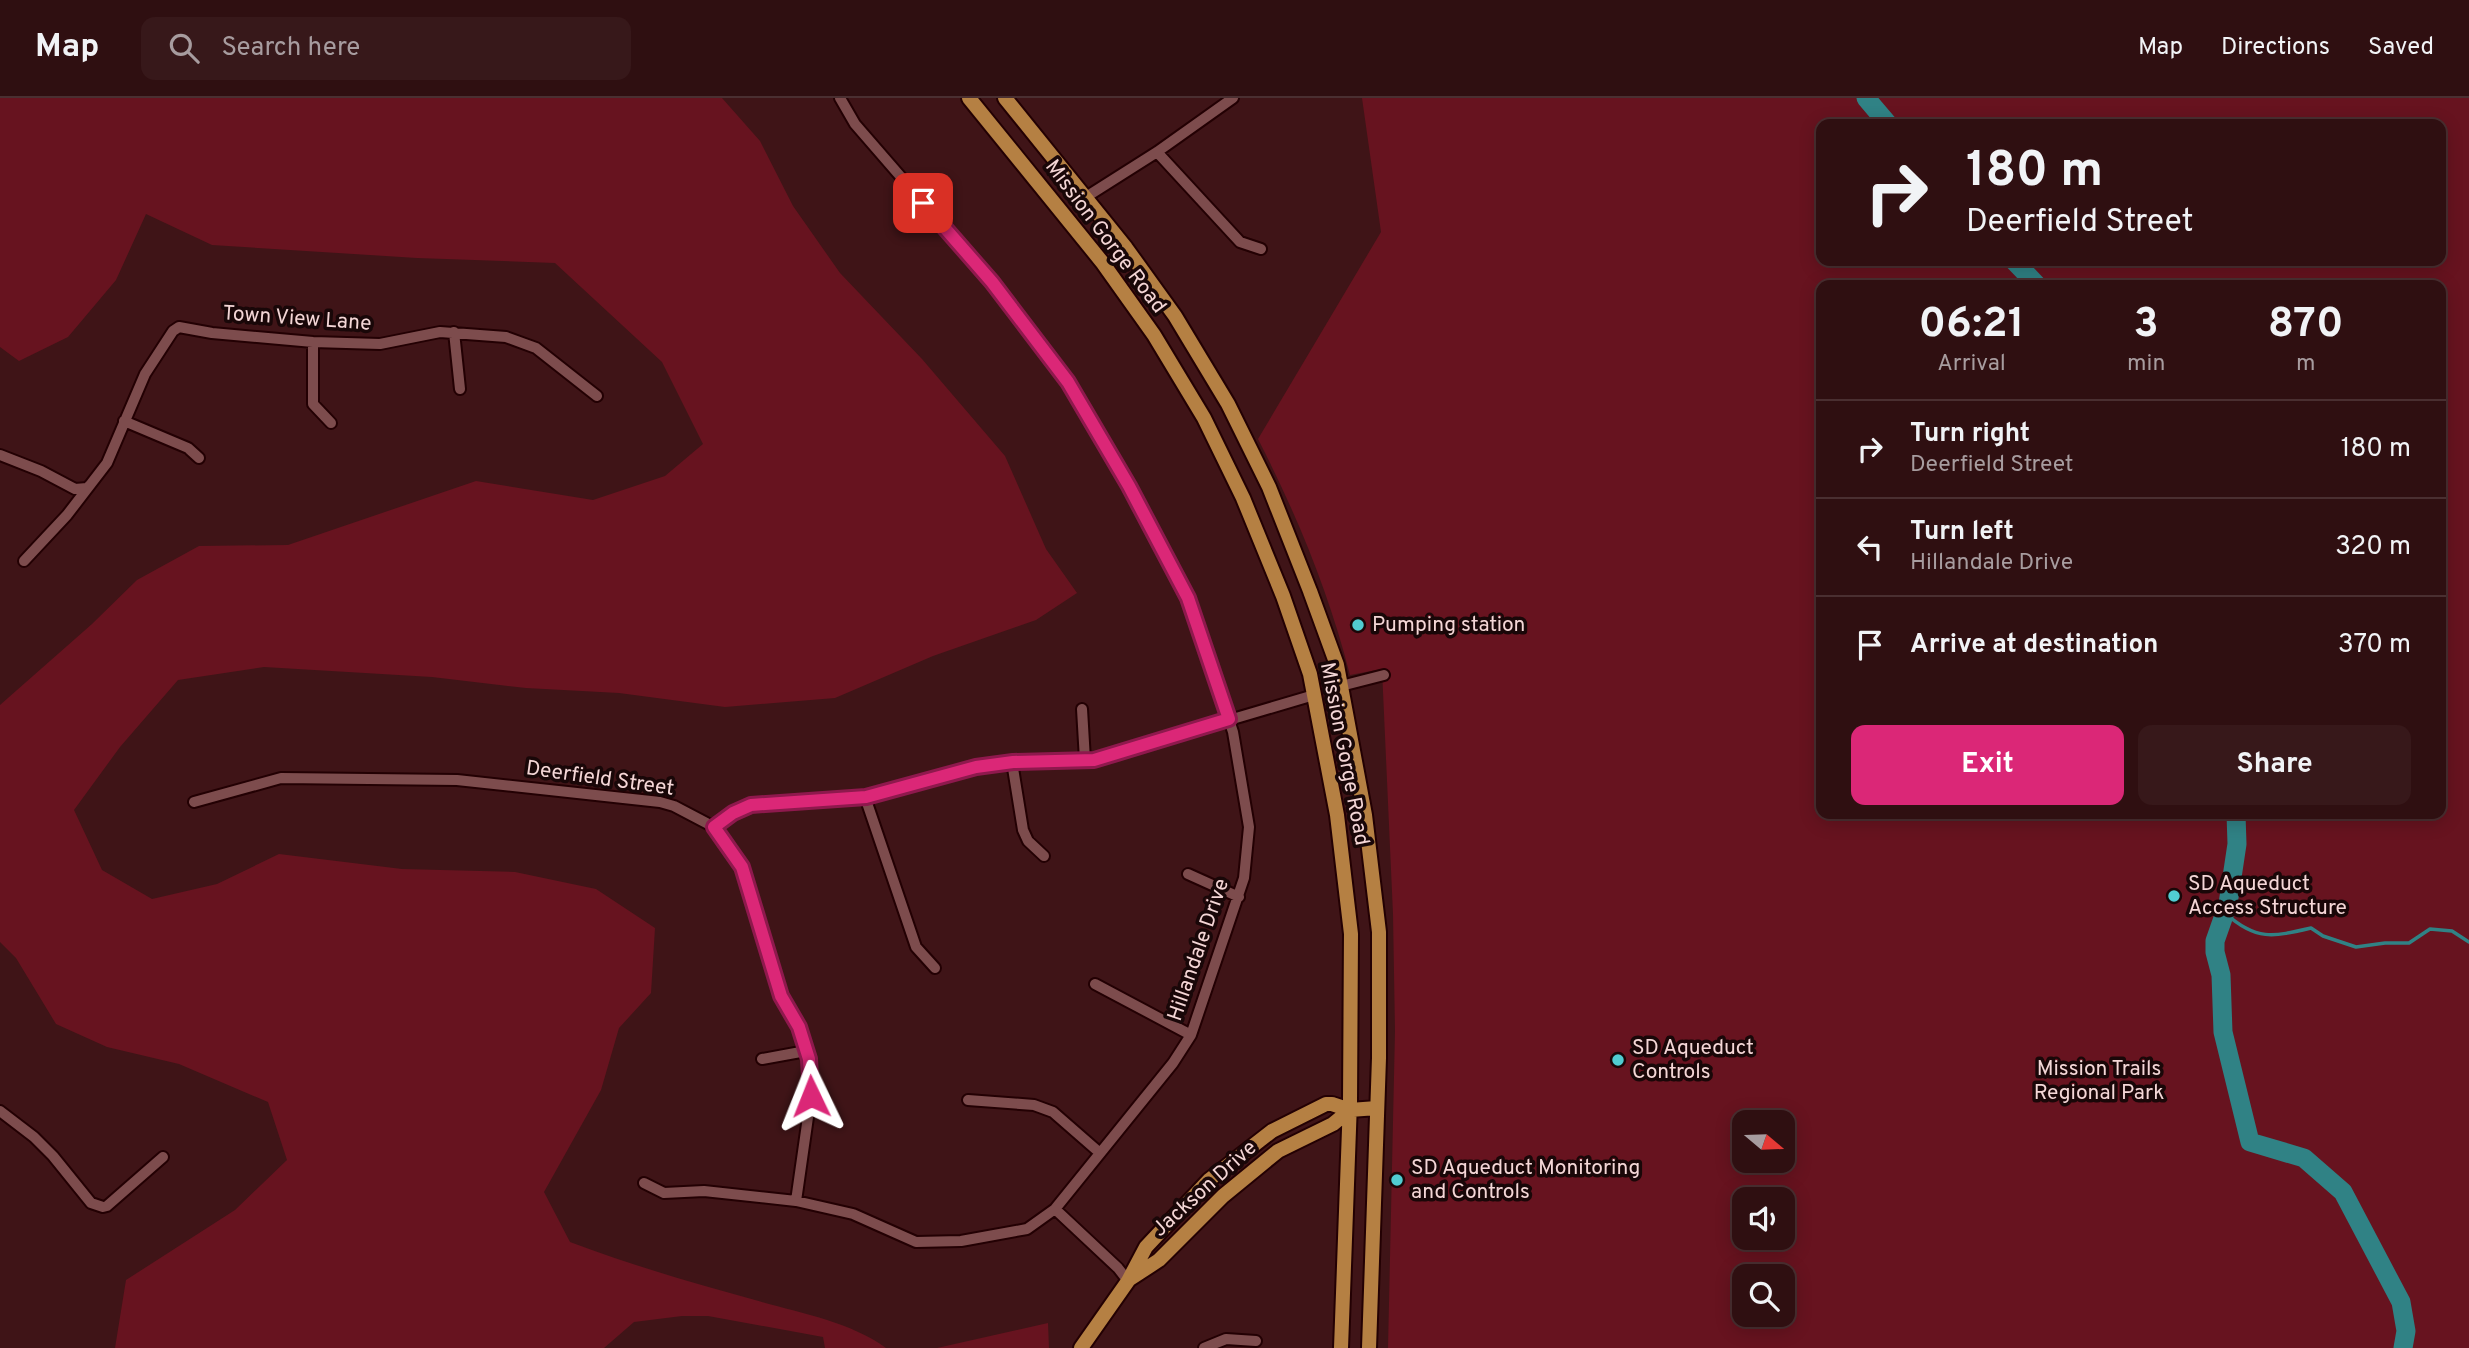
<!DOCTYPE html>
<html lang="en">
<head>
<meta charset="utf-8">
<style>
	body { margin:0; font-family:Overpass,sans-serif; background:#37181a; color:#f1f3f6; height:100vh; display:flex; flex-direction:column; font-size:26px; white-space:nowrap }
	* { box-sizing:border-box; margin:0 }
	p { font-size:23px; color:#a79c9f }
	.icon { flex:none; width:38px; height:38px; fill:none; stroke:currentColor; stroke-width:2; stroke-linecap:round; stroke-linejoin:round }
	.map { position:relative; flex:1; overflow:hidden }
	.side { position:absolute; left:1816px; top:182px; width:630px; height:539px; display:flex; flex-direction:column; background:#2f0f11; border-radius:14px; box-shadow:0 4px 18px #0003,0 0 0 2px #4a2f31 }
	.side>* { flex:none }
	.top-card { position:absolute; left:1816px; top:21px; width:630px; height:147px; border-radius:14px; box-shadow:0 4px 18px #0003,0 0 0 2px #4a2f31; background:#2f0f11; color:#f1f3f6; overflow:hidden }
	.needle { width:46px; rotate:109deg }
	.tools { position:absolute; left:1732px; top:1012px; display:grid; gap:14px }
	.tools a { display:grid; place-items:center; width:63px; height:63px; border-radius:14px; background:#2f0f11; box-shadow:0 4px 18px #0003,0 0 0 2px #4a2f31; font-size:35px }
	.pin { position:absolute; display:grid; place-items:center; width:60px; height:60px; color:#fff; margin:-30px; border-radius:14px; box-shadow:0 4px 10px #0006 }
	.me { position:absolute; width:77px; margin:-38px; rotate:358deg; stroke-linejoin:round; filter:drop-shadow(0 0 5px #0008) }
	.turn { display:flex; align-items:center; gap:24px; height:147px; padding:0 35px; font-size:32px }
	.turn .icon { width:91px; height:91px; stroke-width:2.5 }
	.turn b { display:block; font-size:49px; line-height:60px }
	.eta { display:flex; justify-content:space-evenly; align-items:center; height:119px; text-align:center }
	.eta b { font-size:42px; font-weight:700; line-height:49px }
	.button { display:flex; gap:14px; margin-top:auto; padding:14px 35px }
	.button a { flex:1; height:80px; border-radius:14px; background:#db2777; color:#fff; font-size:28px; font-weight:700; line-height:80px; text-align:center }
	.button a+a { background:#37181a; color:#f1f3f6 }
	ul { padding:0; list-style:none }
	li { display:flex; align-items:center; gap:21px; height:98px; padding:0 35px; border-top:2px solid #4a2f31 }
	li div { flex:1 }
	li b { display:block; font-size:26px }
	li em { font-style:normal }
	header { display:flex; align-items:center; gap:42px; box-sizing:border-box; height:98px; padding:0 35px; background:#2f0f11; border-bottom:2px solid #4a2f31 }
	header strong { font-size:33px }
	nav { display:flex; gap:38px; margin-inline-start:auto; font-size:24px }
	.search { width:490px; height:63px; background:#37181a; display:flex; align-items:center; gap:18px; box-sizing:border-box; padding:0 24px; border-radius:14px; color:#a79c9f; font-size:26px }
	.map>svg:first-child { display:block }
</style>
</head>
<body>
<header>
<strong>Map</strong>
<div class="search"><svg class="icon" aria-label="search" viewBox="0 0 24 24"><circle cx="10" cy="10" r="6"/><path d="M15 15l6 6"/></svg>Search here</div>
<nav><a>Map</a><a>Directions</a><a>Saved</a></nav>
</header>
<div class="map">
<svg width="2469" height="1250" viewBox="0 0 2469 1250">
	<rect width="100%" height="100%" fill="#3f1417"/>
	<!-- green -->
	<path fill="#67131f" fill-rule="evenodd" d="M0,0H722L760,43L793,108L840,175L922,261L1005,358L1046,451L1077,495L1036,522L933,558L835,600L725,609L619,595L526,590L432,579L264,569L178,582L120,649L74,712L102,772L152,801L217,786L279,756L402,771L515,774L596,791L655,830L651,895L619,930L601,992L544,1094L570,1144C631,1167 693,1185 755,1202C798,1215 849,1223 886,1250H825L823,1239L708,1218H682L634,1224L604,1250H115L126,1182L235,1112L287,1062L268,1004L179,966L107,949L56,926L16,860L0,844V607L92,526L137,482L199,448L288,447L476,383L593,402L665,378L703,346L662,264L555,165L417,160L212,147L146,116L116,182L68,239L19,263L0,249Z
		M1362,0H2469V1250H1388L1395,933L1393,816L1382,571L1350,577C1329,495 1297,417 1258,341L1381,134ZM1822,26H2441V163H1822ZM1822,187H2441V716H1822ZM1745,1024H1783V1062H1745ZM1745,1101H1783V1139H1745ZM1745,1178H1783V1216H1745Z
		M1048,1225L1049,1250H937Z"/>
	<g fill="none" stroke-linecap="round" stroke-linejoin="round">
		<!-- stream -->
		<path stroke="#308285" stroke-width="3.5" d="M2225,815C2256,843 2273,839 2311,830L2323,838L2356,849L2385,845H2409L2430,831L2452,833L2469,844"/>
		<!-- river -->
		<path stroke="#308285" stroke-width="19" d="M1866,0L1888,26
			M2014,163L2037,187
			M2236,716L2237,746L2228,806L2215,843V854L2221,877L2223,934L2250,1044L2304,1060L2343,1094L2401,1204L2406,1233L2403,1250"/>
		<!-- minor casing -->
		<g stroke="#230003" stroke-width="14">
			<path id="minor" d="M1157,54L1240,144L1261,151
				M1086,99L1157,54L1233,0
				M454,234L460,291
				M313,244V306L331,325
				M124,323L188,350L199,360
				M0,357L41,373L75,391L87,390L90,387
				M24,463L67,417L107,365L145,276L173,233L179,229L212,235L313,244L380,246L440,234L506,239L536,250L597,298
				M1341,588L1384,577
				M1082,611L1085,662
				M1012,664L1023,732L1028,743L1044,758
				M865,699L916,849L935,870
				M194,704L281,680L457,682L660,704L674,708L714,729L742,769L781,898L799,929L809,961L811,998L796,1103
				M714,729L733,715L751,707L865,699L976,669L1012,664L1094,662L1314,597
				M1188,776L1239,799
				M1095,886L1191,937
				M762,961L806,953
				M968,1002L1034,1007L1053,1014L1100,1055
				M0,1013L34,1039L53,1058L91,1105L103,1109L107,1108L163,1059
				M644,1085L664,1095L704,1093L796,1103L853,1116L916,1144L961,1143L1027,1131L1055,1111L1173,965L1191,937L1244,780L1249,729L1233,634L1188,500L1129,388L1068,284L992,184L855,26L840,0
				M1055,1111L1118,1170L1128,1183
				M1204,1250L1226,1241L1256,1243"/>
		</g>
		<!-- major casing -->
		<g stroke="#230003" stroke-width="18">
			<path id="major" d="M969,0L1102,164L1154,237L1204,320L1243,400L1283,498L1310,576L1337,717L1351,836L1350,1004L1341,1250
				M1005,0L1126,150L1175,218L1228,306L1269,389L1310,493L1337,567L1365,717L1379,834V960L1369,1250
				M1130,1181L1159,1162L1223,1098L1278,1053L1333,1026L1350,1012
				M1081,1250L1128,1183L1146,1149L1209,1082L1272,1033L1326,1006H1332L1350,1012L1377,1010"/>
		</g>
		<!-- minor -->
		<use href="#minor" stroke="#7d4c4d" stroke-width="10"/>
		<!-- major -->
		<use href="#major" stroke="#b58043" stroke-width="14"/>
	</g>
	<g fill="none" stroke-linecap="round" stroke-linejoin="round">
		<!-- route casing -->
		<g stroke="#8e194d" stroke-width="18">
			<path id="route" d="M811,998L809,961L799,929L781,898L742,769L714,729L733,715L751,707L866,699L976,669L1013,664L1094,662L1229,621L1188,500L1129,388L1068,284L992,184L923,105"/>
		</g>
		<!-- route -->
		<use href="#route" stroke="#db2777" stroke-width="12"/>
	</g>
	<!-- markers -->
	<g fill="#51ccd1" stroke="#190708" stroke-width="2.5">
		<circle cx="1358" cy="527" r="7"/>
		<circle cx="2174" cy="798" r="7"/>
		<circle cx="1618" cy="962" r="7"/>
		<circle cx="1397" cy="1082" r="7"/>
	</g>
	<g text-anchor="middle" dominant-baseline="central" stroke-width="7" stroke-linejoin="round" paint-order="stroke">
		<!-- street labels -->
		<g font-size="21" fill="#f4d6d6" stroke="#190708">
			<text transform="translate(1105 139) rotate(53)">Mission Gorge Road</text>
			<text transform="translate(297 221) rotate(4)">Town View Lane</text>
			<text transform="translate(1344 656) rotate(79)">Mission Gorge Road</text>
			<text transform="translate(600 681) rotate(8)">Deerfield Street</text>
			<text transform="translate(1199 852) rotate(-71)">Hillandale Drive</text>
			<text transform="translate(1205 1091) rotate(-42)">Jackson Drive</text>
		</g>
		<!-- poi labels -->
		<g font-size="21" fill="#f4d6d6" stroke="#190708" text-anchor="start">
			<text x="1372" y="527">Pumping station</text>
			<text x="2188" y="786">SD Aqueduct<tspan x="2188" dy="24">Access Structure</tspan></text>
			<text x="1632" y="950">SD Aqueduct<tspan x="1632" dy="24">Controls</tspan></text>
			<text x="1411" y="1070">SD Aqueduct Monitoring<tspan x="1411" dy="24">and Controls</tspan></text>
		</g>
		<!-- park labels -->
		<g font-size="21" fill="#f4d7d7" stroke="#190708">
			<text x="2099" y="971">Mission Trails<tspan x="2099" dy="24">Regional Park</tspan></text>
		</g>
	</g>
</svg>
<div class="tools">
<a><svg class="needle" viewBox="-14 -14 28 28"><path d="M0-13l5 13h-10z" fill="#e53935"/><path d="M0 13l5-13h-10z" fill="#a79c9f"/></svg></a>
<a><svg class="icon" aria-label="sound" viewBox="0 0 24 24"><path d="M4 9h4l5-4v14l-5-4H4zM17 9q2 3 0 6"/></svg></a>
<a><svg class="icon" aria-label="search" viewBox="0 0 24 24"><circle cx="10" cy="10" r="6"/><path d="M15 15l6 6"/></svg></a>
</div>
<div class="pin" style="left:923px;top:105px;background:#d93025"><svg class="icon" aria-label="arrive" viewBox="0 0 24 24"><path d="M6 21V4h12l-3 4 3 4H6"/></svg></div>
<svg class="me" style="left:811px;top:998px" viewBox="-20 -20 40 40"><path d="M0-17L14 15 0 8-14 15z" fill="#db2777" stroke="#fff" stroke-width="4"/></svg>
<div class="top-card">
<div class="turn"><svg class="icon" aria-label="right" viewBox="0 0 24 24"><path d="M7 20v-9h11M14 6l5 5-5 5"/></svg><div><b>180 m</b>Deerfield Street</div></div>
</div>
<section class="side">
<div class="eta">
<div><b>06:21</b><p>Arrival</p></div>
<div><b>3</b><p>min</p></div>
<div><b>870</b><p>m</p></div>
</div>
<ul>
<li><svg class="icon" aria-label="right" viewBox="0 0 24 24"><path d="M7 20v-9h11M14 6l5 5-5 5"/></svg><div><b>Turn right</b><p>Deerfield Street</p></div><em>180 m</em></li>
<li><svg class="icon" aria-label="left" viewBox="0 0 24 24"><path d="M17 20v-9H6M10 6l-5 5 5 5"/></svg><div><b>Turn left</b><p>Hillandale Drive</p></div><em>320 m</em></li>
<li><svg class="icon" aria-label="arrive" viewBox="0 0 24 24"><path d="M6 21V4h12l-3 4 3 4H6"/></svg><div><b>Arrive at destination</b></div><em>370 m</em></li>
</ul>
<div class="button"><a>Exit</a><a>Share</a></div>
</section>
</div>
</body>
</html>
